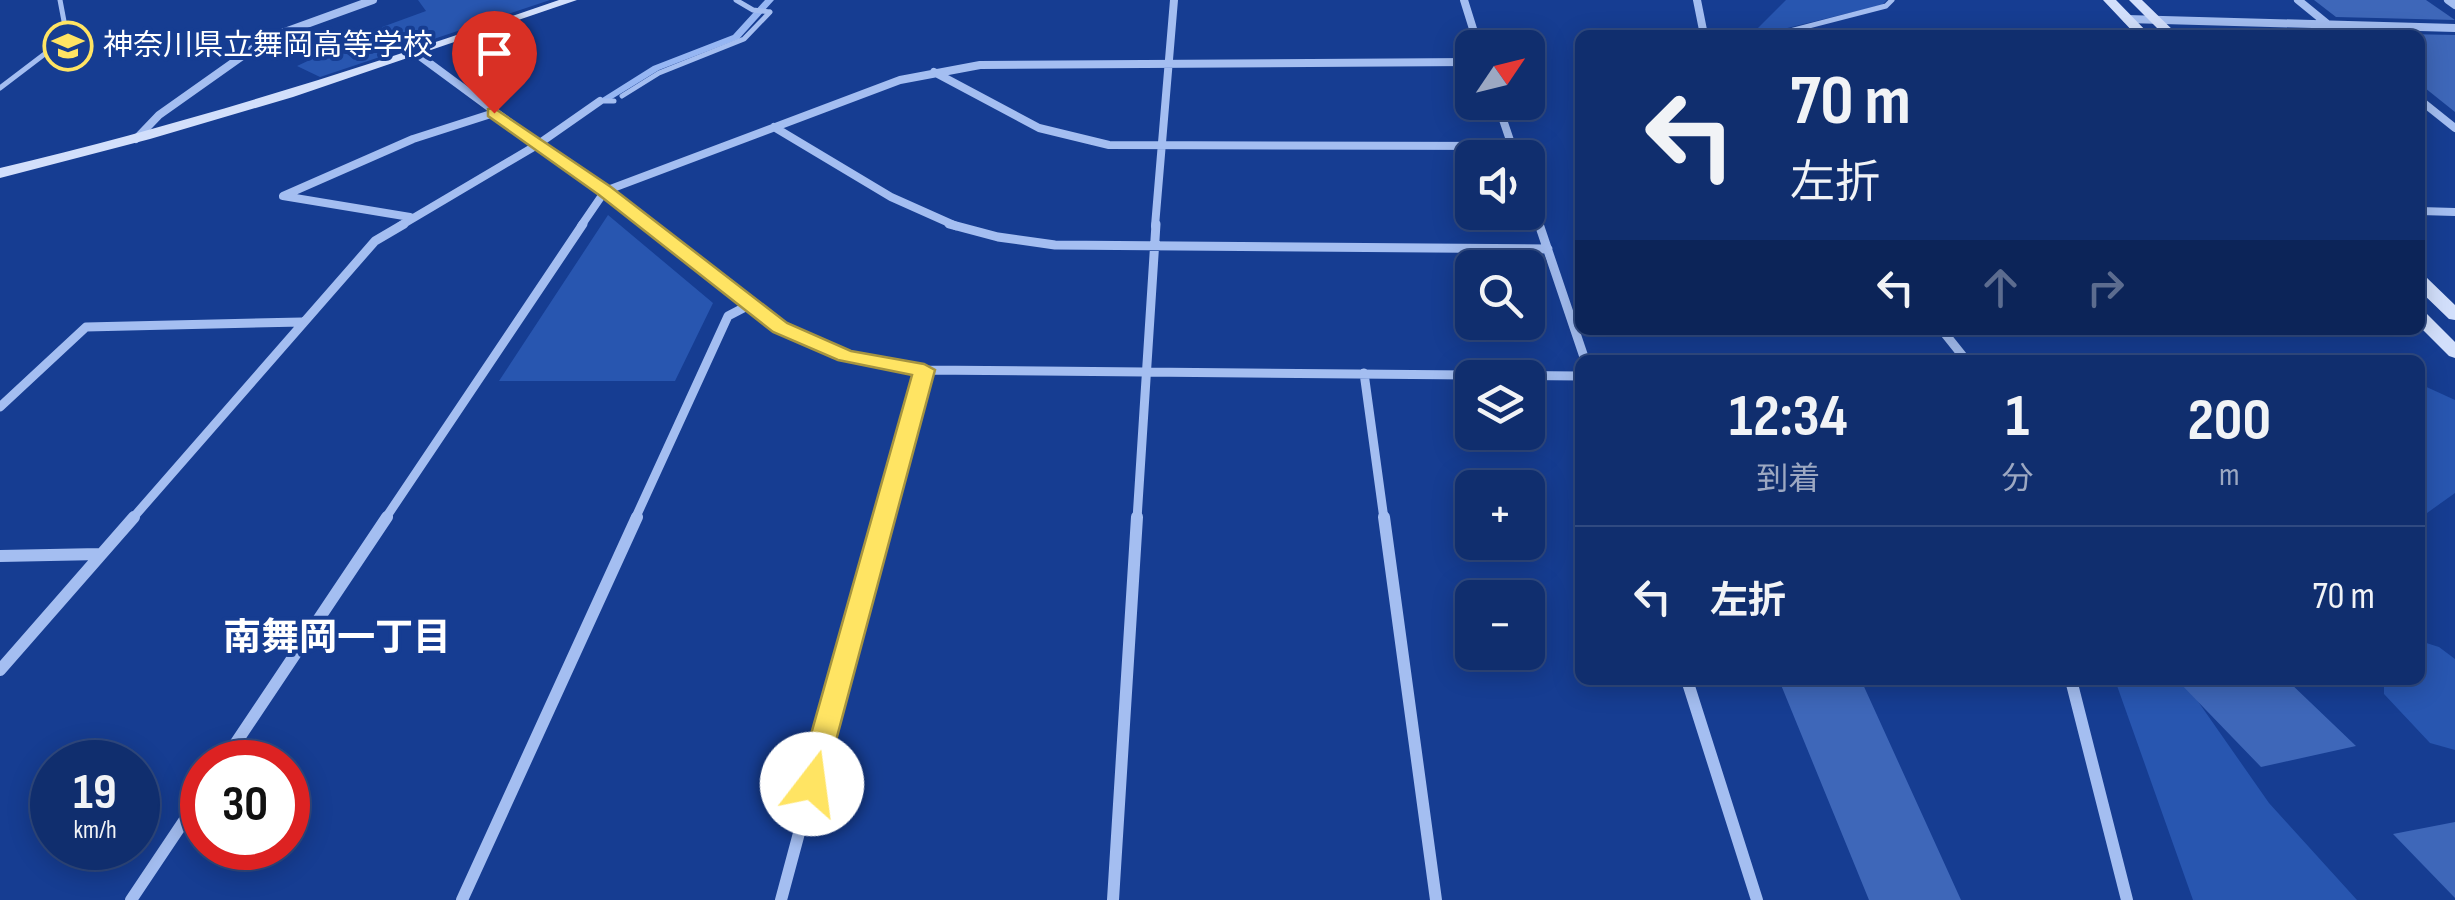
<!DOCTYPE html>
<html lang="ja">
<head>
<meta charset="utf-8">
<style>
	body { margin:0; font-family:"Sofia Sans Condensed","Noto Sans JP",sans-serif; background:#193673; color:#f1f3f6; height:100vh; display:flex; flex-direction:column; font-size:38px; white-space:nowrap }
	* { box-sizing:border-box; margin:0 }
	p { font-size:32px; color:#9ca8c2 }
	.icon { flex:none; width:55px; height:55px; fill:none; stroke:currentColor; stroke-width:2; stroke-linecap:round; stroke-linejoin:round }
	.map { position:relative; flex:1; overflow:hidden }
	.details { position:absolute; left:1575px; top:355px; width:850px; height:330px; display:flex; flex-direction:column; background:#102e6e; border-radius:15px; box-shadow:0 5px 25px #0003,0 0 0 2px #304a81 }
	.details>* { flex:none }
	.top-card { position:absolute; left:1575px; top:30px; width:850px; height:305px; border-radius:15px; box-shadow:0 5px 25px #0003,0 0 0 2px #304a81; background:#102e6e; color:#f1f3f6; overflow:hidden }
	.needle { width:65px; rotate:55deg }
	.buttons { position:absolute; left:1455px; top:30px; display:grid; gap:20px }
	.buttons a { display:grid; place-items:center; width:90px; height:90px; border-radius:15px; background:#102e6e; box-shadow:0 5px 25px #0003,0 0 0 2px #304a81; font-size:50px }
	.speed { position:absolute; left:30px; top:740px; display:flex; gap:20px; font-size:50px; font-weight:700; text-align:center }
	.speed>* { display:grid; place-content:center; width:130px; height:130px; border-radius:50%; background:#102e6e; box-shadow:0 5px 25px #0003,0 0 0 2px #304a81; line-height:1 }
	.speed small { font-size:25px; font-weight:400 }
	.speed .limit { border:15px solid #d22; background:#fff; color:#111 }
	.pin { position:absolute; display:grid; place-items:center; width:85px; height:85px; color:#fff; margin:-102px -42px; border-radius:50% 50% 50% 0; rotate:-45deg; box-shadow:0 0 10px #0007 }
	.pin .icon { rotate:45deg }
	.me { position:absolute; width:110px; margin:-55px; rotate:15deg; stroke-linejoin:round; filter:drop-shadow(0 0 8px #0008) }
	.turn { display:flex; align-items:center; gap:35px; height:210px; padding:0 50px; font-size:45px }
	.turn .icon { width:130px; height:130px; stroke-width:2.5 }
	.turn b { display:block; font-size:70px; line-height:85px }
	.lanes { display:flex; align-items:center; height:95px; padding:0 50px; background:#0003; justify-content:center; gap:50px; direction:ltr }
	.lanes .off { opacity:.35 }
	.eta { display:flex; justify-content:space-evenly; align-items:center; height:170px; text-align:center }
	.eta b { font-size:60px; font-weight:700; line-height:70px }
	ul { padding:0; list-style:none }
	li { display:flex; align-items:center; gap:30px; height:140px; padding:0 50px; border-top:2px solid #304a81 }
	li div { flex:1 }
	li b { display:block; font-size:38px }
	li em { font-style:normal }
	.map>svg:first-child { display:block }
</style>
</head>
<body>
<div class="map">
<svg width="2455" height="900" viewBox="0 0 2455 900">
	<rect width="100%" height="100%" fill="#163d92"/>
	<!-- green -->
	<path fill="#2856b0" d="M418,0H550L320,77L297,66L374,30L426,11Z
		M1786,0H1887L1882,5L1767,33L1758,28Z
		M608,215L713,303L675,381H499Z
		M2420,384L2455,400V493L2420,518Z
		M2420,641L2439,647L2455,659V750L2430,743L2384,694V680H2420Z
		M2115,680H2183L2269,803L2357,900H2193Z"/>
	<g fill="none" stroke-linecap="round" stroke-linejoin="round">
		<!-- stream -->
		<path fill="#96b6f3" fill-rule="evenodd" d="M765,0H774L739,39L659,70L607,102L599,100L653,66L733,35Z"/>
	</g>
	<!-- building -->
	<path fill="#3e67b9" d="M2314,0H2426L2455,20L2336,17Z
		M2356,33L2455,35V112L2420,84V35Z
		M1779,680H1861L1961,900H1869Z
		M2177,680H2287L2356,746L2261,767Z
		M2455,822V898L2393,834Z"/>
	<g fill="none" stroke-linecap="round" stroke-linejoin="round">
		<!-- path -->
		<path stroke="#a4bef1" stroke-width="6" stroke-dasharray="5 8" stroke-linecap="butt" d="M2072,360H2093
			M2206,360H2248"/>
		<!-- lane -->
		<path stroke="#a4bef1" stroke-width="5" d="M736,0L753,10L770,12
			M1774,35L1886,6L1892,0
			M0,88L67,37L60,0
			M622,96L659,73L744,39L770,12
			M600,101H614"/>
		<!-- street-far2 -->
		<path stroke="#a4bef1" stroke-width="8" d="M1464,0L1479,48
			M1697,0L1704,35
			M2298,0L2341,35
			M2448,0L2455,5
			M2127,19L2455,28
			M417,54L650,226
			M934,72L1039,128L1109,145L1512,146
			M2420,100L2455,128
			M1497,102L1516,158
			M774,127L891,197L956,226
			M136,139L159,115L268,38L373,0
			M1528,191L1540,226
			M2420,211L2455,212
			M410,217L283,196L413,139L494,113
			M400,226L537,145L600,101
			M581,226L605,191L900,80L980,65L1472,62
			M1155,226L1174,0"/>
		<!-- street-far1 -->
		<path stroke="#a4bef1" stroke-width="9" d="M647,224L780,328L845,356L924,370L1580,376
			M949,224L998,237L1055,245L1548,249
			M1539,224L1585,360
			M1942,330L1966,360
			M1364,373L1384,519
			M0,407L86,327L302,322
			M132,519L375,241L404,224
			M385,519L583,224
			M635,519L728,316L751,304
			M884,519L924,370
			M1137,519L1156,224"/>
		<!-- street -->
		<path stroke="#a4bef1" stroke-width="12" d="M1384,517L1436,900
			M0,556L100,554
			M0,670L134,517
			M1687,680L1757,900
			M2071,680L2127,900
			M223,762L387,517
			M131,900L202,794
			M462,900L637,517
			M781,900L884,517
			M1113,900L1137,517"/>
		<!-- secondary -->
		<path fill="#d2dffb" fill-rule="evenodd" d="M559,0H577L293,97L150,139L0,178V168C190,123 375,64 559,0Z
			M2103,0H2116L2150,35H2136Z
			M2129,0H2142L2178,35H2164Z
			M2420,276L2426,277L2455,305V320L2449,319L2420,291Z
			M2420,312L2426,313L2455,342V358L2449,356L2420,327Z"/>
	</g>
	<!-- route -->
	<path fill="#ffe463" stroke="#a69440" stroke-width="2.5" d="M494,108L611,187L787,323L851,351L924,364L935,370L822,793L812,796L802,793L797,784L912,375L838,360L773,332L599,195L488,116V109Z"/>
	<!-- icons -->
	<defs>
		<g id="school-ring" transform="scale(2.5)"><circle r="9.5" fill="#163d92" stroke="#ffe463" stroke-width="1.5"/><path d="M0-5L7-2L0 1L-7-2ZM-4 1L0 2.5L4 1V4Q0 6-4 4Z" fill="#ffe463"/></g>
	</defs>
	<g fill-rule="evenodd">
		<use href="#school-ring" x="68" y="46"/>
	</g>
	<g text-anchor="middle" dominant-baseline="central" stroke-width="8" stroke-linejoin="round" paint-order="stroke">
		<!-- far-poi labels -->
		<g font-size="30" fill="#fff" stroke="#163d92" text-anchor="start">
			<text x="103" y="46">神奈川県立舞岡高等学校</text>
		</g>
		<!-- neighbourhood labels -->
		<g font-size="38" font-weight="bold" fill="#fff" stroke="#163d92">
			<text x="337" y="638">南舞岡一丁目</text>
		</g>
	</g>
</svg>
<div class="buttons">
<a><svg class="needle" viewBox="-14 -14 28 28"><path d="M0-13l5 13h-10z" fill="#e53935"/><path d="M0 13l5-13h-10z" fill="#9ca8c2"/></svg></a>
<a><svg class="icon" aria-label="sound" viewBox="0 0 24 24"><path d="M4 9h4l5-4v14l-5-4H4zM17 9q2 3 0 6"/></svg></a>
<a><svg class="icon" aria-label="search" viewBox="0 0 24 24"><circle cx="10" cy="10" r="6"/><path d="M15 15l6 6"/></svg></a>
<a><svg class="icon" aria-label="layers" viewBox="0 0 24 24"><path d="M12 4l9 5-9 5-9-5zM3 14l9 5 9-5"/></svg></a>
<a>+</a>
<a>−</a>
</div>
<div class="speed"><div>19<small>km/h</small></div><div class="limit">30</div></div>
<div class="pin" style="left:494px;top:113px;background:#d93025"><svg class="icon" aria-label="arrive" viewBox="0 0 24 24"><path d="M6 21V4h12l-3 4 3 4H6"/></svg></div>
<svg class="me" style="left:812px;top:784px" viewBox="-20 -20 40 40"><circle r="19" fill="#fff"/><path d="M0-13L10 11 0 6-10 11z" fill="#ffe463"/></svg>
<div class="top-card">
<div class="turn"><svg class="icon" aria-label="left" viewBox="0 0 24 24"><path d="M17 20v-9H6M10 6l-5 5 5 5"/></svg><div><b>70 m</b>左折</div></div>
<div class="lanes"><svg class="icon" aria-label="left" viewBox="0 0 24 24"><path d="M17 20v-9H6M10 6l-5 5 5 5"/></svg><svg class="icon off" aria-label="ahead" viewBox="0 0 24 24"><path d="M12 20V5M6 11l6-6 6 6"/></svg><svg class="icon off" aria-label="right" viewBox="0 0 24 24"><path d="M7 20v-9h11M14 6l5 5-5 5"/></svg></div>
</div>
<section class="details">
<div class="eta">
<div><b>12:34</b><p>到着</p></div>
<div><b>1</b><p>分</p></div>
<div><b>200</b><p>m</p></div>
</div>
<ul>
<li><svg class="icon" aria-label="left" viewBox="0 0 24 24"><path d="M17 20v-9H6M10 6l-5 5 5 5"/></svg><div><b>左折</b></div><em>70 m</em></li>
</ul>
</section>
</div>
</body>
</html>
